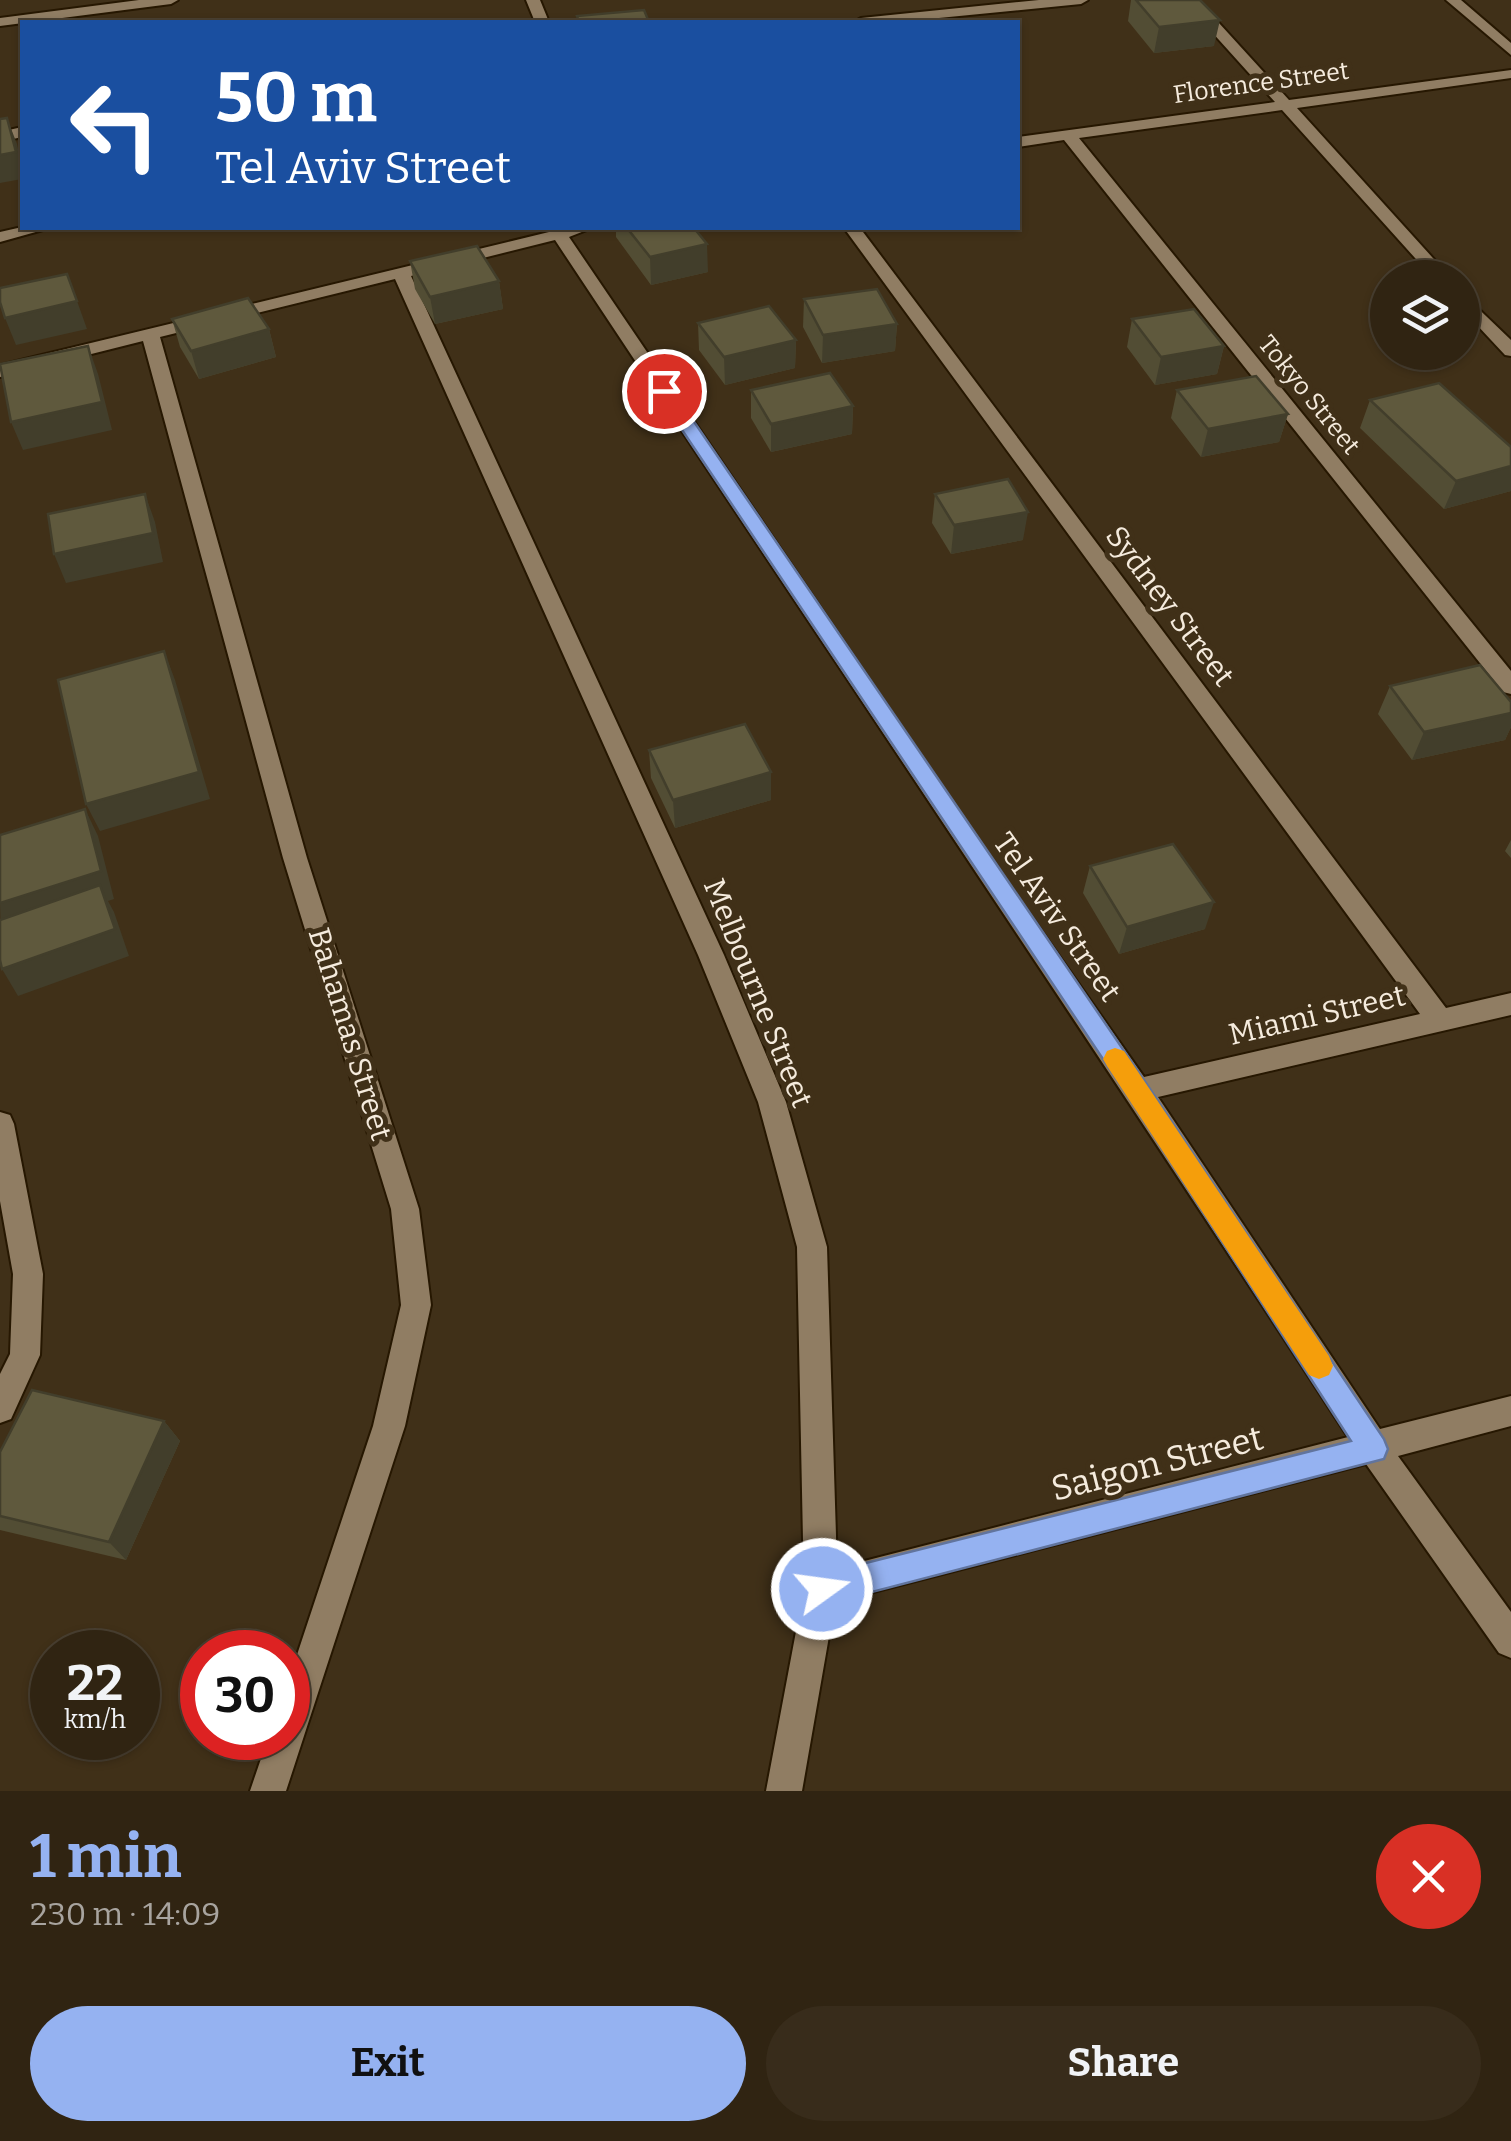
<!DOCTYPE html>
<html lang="en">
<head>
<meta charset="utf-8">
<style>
	body { margin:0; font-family:Bitter,serif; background:#382c1b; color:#f1f3f6; height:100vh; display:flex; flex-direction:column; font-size:38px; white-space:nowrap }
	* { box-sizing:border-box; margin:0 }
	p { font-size:32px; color:#a8a49f }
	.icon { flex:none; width:55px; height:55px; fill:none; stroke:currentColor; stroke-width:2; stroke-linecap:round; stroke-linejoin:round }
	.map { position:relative; height:1791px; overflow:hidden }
	.side { display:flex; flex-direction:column; background:#302412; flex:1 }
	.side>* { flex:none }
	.banner { position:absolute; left:20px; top:20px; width:1000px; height:210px; border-radius:0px; box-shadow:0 2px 8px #0004,0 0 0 2px #4b4132; background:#1a4fa0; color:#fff; overflow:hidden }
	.controls { position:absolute; left:1370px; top:260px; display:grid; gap:20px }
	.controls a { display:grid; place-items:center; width:110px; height:110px; border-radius:50%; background:#302412; box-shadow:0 2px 8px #0004,0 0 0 2px #4b4132; font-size:50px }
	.speed { position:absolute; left:30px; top:1630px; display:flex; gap:20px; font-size:50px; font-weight:700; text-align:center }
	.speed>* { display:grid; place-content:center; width:130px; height:130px; border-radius:50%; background:#302412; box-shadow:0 2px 8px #0004,0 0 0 2px #4b4132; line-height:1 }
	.speed small { font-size:25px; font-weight:400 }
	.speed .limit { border:15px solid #d22; background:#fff; color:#111 }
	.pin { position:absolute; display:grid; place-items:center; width:85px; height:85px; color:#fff; margin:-42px; border:5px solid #fff; border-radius:50%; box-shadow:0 2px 10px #0007 }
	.me { position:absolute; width:110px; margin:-55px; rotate:76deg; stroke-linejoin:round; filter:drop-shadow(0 0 8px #0008) }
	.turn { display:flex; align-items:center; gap:35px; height:210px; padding:0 30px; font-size:45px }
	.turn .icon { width:130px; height:130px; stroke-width:2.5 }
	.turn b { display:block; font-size:70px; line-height:85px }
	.round { display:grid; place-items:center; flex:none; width:105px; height:105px; border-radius:52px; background:#382c1b }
	.summary { display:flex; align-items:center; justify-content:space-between; height:170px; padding:0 30px }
	h1 { font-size:60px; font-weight:700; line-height:75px; color:#95b2f1 }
	.cta { display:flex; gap:20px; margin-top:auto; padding:20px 30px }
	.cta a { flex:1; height:115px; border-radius:60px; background:#95b2f1; color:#111; font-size:40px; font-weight:700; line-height:115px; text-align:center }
	.cta a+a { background:#382c1b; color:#f1f3f6 }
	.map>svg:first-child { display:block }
</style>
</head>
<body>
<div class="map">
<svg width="1511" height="1791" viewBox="0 0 1511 1791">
	<rect width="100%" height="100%" fill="#403018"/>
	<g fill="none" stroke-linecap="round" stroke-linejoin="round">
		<!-- street casing -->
		<g stroke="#261701" stroke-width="4">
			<path id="street" d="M139,0H178L171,4L0,26V18Z
				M526,0H540L549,22H535Z
				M1039,0H1088L1081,4L898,22H854L861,18Z
				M1183,0H1198L1289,100L1511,70V78L1297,108L1451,278H1433L1282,110L1079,138L1511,671V694L1503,692L1064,140L1018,147V137L1275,102Z
				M1446,0H1461L1511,43V55Z
				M22,127V137L0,142V132Z
				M22,227L50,228L0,242V232Z
				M547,228H592L569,237L991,859L1144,1077L1420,1014L844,228H860L1446,1008L1511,993V1015L1158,1097L1380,1429L1511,1396V1426L1398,1456L1511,1612V1658L1499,1653L1366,1464L835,1602L802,1791H766L804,1589L797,1247L758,1102L698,955L395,279L160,337L307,858L419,1209L431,1305L405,1426L286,1791H250L268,1738H288V1682L373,1426L401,1305L391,1209L283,858L143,341L0,377V365L549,232ZM555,240C819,639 1088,1036 1348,1437L837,1568L827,1247L786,1102L724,955L411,276Z
				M1462,293L1511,340V356L1505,355L1462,309Z
				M0,1112L10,1115L14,1124L43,1274L40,1355L11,1419L0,1423V1374L10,1354L13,1274L0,1201Z"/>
		</g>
		<!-- street -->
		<use href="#street" fill="#907d63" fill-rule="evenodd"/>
	</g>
	<!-- wall -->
	<path fill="#524d34" d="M1131,0H1200L1214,46L1154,53L1128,21Z
		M616,228H694L708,272L651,285L616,237Z
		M410,261L499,281L503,309L435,324L415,289Z
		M804,299L897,324L895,351L822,363L803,327Z
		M172,319L269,329L276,357L199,379L180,347Z
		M1132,319L1224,346L1217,374L1155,385L1127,347Z
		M698,323L796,340L795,368L725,385L699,350Z
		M751,390L853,406L852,434L771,452L751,418Z
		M1177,390L1288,414L1279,442L1201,457L1171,418Z
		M1370,400L1511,447V491L1444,509L1360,428Z
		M935,494L1023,540L951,554L932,523Z
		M1390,686L1511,702V727L1505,740L1412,760L1378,714Z
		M649,750L771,772V800L675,828L651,778Z
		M1511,840V858L1505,851Z
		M1090,866L1205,929L1119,954L1083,893Z
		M164,1421L180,1441L126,1560L0,1530V1452Z"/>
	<!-- shaded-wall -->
	<path fill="#423e2b" d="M1220,20L1214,46L1154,53L1159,27Z
		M7,118L17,144L22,168V179L0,183V155Z
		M707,244L708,272L651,285L650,257Z
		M499,281L503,309L435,324L430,297Z
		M77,301L87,329L16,345L5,318Z
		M897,324L895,351L822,363L823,335Z
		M269,329L276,357L199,379L191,351Z
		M796,340L795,368L725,385L724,357Z
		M88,346L98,374L112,430L23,450L11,422Z
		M1224,346L1217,374L1155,385L1161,357Z
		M853,406L852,434L771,452V424Z
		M1288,414L1279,442L1201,457L1208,429Z
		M1511,466V491L1444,509L1456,481Z
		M145,494L155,522L163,562L66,583L54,554Z
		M1028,512L1023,540L951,554L954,525Z
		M164,651L175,680L210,799L100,831L86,804Z
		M1511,713V727L1505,740L1412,760L1424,732Z
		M771,772V800L675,828L673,800Z
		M85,809L98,836L114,899L108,901L114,912L129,956L18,996L2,969L0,903Z
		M1214,902L1205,929L1119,954L1127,927Z
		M164,1421L180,1441L126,1560L109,1542Z"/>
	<!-- building -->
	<path fill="#5f593d" stroke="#423e2b" stroke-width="2.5" d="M1136,0H1200L1220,20L1159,27Z
		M644,10L649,22H579L577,16Z
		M7,118L16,152L0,155V119Z
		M627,228H694L707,244L650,257Z
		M477,246L499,281L430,297L410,261Z
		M67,274L77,301L5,318L0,302V288Z
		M877,289L897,324L823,335L804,299Z
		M248,298L269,329L191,351L172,319Z
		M769,306L796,340L724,357L698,323Z
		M1194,309L1224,346L1161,357L1132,319Z
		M88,346L102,402L11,422L0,364Z
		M830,373L853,406L771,424L751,390Z
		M1256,376L1288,414L1208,429L1177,390Z
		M1439,383L1511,447V466L1456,481L1370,400Z
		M1008,479L1028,512L954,525L935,494Z
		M145,494L153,533L54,554L48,514Z
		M164,651L199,772L86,804L58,680Z
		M1480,665L1511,702V713L1424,732L1390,686Z
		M745,724L771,772L673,800L649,750Z
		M85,809L101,871L0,903V835Z
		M1173,844L1214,902L1127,927L1090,866Z
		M100,885L115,929L2,969L0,960V920Z
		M32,1390L164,1421L109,1542L0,1516V1452Z"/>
	<!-- route -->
	<path fill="#95b2f1" stroke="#61749d" stroke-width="2.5" d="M658,388H671L1146,1083L1384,1439L1388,1449L1384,1459L822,1605L811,1600L806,1589L811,1578L822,1574L1351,1441L1129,1098L656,391Z"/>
	<!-- slow -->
	<path fill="#f59e0b" d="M1115,1048L1124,1051L1329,1356L1333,1366L1329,1375L1319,1379L1309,1375L1107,1066L1103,1059L1107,1051Z"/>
	<g text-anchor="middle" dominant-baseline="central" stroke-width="10" stroke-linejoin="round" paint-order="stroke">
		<!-- far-street labels -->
		<g font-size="25" fill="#f5ebdd" stroke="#403018">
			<text transform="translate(1261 83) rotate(-8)">Florence Street</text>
			<text transform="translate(1309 395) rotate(51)">Tokyo Street</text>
		</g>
		<!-- street labels -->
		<g font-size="30" fill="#f5ebdd" stroke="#403018">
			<text transform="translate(1170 606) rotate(53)">Sydney Street</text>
			<text transform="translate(1057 917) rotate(55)">Tel Aviv Street</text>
			<text transform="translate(758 993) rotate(68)">Melbourne Street</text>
			<text transform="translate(1317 1015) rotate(-13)">Miami Street</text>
			<text transform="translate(350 1034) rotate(73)">Bahamas Street</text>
		</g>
		<!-- near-street labels -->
		<g font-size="35" fill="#f5ebdd" stroke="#403018">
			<text transform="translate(1157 1463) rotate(-14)">Saigon Street</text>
		</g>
	</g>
</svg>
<div class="controls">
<a><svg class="icon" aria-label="layers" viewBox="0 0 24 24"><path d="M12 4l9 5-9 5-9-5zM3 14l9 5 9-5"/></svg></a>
</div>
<div class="speed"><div>22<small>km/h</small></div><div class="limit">30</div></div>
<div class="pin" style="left:664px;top:391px;background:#d93025"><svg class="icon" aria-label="arrive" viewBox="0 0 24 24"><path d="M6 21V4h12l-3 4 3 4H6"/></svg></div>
<svg class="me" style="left:822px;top:1589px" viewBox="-20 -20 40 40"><circle r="17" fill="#95b2f1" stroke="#fff" stroke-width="3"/><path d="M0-11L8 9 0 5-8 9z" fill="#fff"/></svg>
<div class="banner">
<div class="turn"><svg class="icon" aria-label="left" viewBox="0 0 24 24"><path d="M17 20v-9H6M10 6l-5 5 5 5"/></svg><div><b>50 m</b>Tel Aviv Street</div></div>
</div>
</div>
<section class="side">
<div class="summary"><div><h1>1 min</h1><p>230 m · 14:09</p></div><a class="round" style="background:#d93025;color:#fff"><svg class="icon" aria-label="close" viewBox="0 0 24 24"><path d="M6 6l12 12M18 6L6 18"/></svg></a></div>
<div class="cta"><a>Exit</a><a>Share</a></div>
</section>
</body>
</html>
